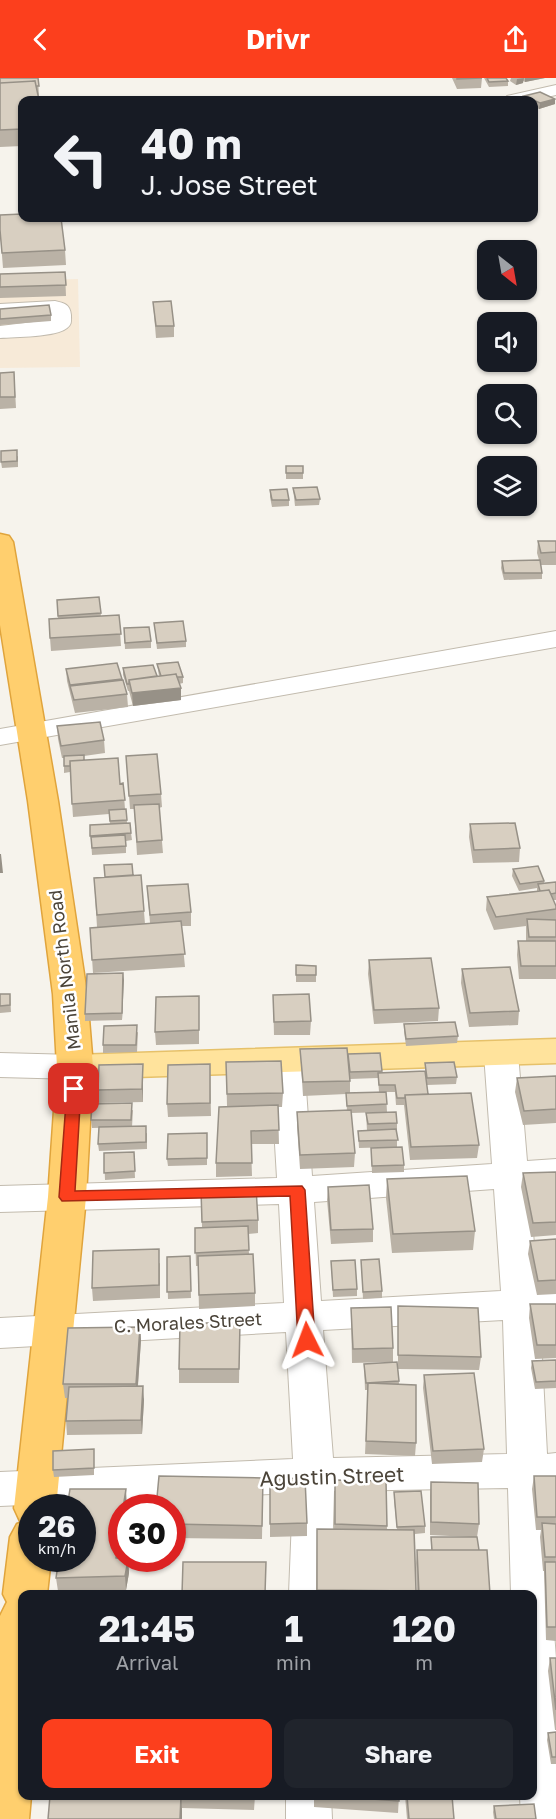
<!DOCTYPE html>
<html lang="en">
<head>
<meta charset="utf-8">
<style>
	body { margin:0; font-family:"Golos Text",sans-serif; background:#20242c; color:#f1f3f6; height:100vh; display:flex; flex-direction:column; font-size:22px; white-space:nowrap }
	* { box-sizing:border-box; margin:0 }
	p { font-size:20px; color:#9ea1a6 }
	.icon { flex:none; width:33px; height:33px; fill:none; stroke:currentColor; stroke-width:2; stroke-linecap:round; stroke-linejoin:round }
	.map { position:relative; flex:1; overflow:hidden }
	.drawer { position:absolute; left:18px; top:1512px; width:519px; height:210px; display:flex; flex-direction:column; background:#171b24; border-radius:12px; box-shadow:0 2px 4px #0004 }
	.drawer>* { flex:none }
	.banner { position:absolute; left:18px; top:18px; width:520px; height:126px; border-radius:12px; box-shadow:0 2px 4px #0004; background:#171b24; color:#f1f3f6; overflow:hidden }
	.needle { width:39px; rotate:149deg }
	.buttons { position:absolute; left:477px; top:162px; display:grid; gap:12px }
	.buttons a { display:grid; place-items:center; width:60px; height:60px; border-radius:12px; background:#171b24; box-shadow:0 2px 4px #0004; font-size:30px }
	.speed { position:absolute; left:18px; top:1416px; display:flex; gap:12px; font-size:30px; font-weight:700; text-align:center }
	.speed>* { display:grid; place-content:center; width:78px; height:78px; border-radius:50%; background:#171b24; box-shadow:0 2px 4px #0004; line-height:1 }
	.speed small { font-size:15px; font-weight:400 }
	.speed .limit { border:9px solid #d22; background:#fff; color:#111 }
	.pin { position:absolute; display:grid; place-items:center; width:51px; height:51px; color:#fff; margin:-26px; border-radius:12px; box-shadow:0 3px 9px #0006 }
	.me { position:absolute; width:66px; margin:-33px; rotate:357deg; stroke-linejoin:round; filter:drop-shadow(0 0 4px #0008) }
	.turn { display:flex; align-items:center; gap:21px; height:126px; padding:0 24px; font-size:27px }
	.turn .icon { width:78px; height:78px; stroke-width:2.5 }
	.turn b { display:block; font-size:42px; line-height:51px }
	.eta { display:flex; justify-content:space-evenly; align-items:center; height:102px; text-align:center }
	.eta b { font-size:36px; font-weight:700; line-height:42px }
	.action { display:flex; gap:12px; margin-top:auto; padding:12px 24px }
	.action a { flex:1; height:69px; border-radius:12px; background:#fc3f1d; color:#fff; font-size:24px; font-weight:700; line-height:69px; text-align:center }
	.action a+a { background:#20242c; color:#f1f3f6 }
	header { display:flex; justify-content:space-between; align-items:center; height:78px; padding:0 24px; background:#fc3f1d; color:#fff; font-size:27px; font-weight:700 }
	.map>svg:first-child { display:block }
</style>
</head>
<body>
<header><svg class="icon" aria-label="back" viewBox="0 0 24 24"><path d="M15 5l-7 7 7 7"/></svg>Drivr<svg class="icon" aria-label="share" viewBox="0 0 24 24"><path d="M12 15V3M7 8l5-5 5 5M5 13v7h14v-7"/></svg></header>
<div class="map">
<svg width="556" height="1741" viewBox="0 0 556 1741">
	<rect width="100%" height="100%" fill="#f6f3ec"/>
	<!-- commercial -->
	<path fill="#f7ead8" d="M78,201L80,289L0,290V203Z"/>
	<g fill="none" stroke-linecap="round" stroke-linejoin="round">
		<!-- minor casing -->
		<g stroke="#c2bbae" stroke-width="2">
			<path id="minor" d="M556,7V17L534,22H504L507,18Z
				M55,223C64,225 70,226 71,237C71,243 72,246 67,250C57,259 15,259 0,260V248L50,242V236L0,238V226Z
				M556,553V569L0,667V651Z
				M501,965L513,968L518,976L527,1083L556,1081V1107L529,1109L538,1211H556V1239L540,1240L547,1376L556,1375V1409H548L553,1516L547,1528L553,1540L556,1581V1741H521L520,1718H532V1516H511L508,1410L334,1413L331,1516H289L293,1415L0,1428V1394L293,1381L286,1254L0,1270V1240L284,1225L279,1126L0,1134V1108L277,1100L270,982L275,974L287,970L299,974L304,982L312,1098L492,1086L484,976L489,968ZM494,1111L501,1213L321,1223L314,1124ZM503,1242L507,1376L333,1380L323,1252Z
				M0,975L75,977L87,981L92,989L87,997L75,1001L0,999Z
				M286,1718H331L332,1741H286Z"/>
		</g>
		<!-- major casing -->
		<g stroke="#e6c16a" stroke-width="3">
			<path id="major" d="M556,961V985L75,1001L63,998L57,989L63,980L75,977Z"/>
		</g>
		<!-- highway casing -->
		<g stroke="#e0a43c" stroke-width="3">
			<path id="highway" d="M0,456L9,458L13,464L58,723L87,916L93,989L86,1119L56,1430H32V1480H51L47,1516H22V1718H31L29,1741H0V1538L7,1524L3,1516L10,1459L17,1446L23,1444L20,1443L14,1430L48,1119L57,989L53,916L28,723L0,547Z"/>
		</g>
		<!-- minor -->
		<use href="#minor" fill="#fff" fill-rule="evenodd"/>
		<!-- major -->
		<use href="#major" fill="#ffe39c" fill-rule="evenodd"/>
		<!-- highway -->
		<use href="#highway" fill="#ffcf6e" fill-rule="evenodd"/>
	</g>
	<!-- wall -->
	<path fill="#bab2a6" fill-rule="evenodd" d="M0,0H38L39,18L22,22V68L0,69Z
		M452,0H482L481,10L457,11Z
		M484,0H506L508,3V8L489,9Z
		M511,0H545L525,4L523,3V5L516,7L510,3Z
		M524,18L555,26L539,31L534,28V22H524Z
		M0,152L65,172L66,187L3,190Z
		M65,194L66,218L0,220V196Z
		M153,224L174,248V259L156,260Z
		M0,231L51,237V243L0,247Z
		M14,294L16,330L0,331V295Z
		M18,378V389L2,390L1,384Z
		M286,388H303V401H286Z
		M293,410L320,421L319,427L295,428Z
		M270,412L289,422V428L272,429L270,419Z
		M538,463H556V487H541L542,495V501L504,502L501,490L502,483L539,482L537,475Z
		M99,519L101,538L119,537L121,568L51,573L50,560L58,540L57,522Z
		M154,545L186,563V569L157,571Z
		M124,550L151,563V570L125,571Z
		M157,586L183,599V605L179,606L181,610V622L133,628L129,613H128L123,597V590L157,598H159Z
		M66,591L122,601L127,616L128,629L75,635L67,603Z
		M57,648L104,662L105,675L84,678V682L120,706L123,705L125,731H126L127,745L131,755L132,762L126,763V775L92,777L90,747L110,746L109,736L73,739L70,694L64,695V680H62L58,661Z
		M126,678L161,716L162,729L159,730L163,775L137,777L134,731H130Z
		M470,746L520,770L519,784L473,785L469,759Z
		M513,791L544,803V805L556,804V822H553L556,828V901H519L517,877L518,863H526V848L494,852L486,832L487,819L537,813V810L519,813L512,798Z
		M141,797L145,846L150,845L147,808L191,834V848H181L185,889L93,895L90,850L97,849L94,800Z
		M369,882L439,930L438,943L374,946L368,896Z
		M296,887L316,888V904H296Z
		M462,891L519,933L518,947L469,949L461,905Z
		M123,895L122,942L85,943V936Z
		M0,916H10L11,934L0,935Z
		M273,917L311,943L310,957H274Z
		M199,932V966L156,967L155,954Z
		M404,946L458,958L457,965L406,968L404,953Z
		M138,954L137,974L103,975V967Z
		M300,971L348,976L380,975L382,995L428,1016L479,1067L477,1080L410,1082L404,1027H396L395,1014H386L387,1034L351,1035L355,1075L354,1089L300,1091L297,1048V1034L347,1033L346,1016L303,1018ZM378,1000L379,1014L350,1015V1001Z
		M226,984L283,1015L282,1029H278L279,1066H251L252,1098L216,1099V1085L227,1028Z
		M425,985L457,999L456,1006L427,1007L425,992Z
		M143,986V1024L99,1025L98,1012Z
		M210,986L211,1038L168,1039L167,1026Z
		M556,998V1045L523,1047L515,1014L517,1000Z
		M133,1032L132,1049L92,1050L91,1042Z
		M366,1035L397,1045V1069L359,1070L358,1053H367Z
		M147,1055V1071L99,1073L98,1066Z
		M207,1055V1087L168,1088L167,1081Z
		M371,1070L404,1087V1094L372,1095Z
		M134,1074L135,1100L105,1102L104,1075Z
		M556,1094V1157L531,1159L521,1109L523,1095Z
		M387,1101L475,1153L473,1172L392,1175L386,1120Z
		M328,1109L373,1151V1164L331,1166L327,1122Z
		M201,1113L258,1142V1155L248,1156L249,1176L255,1215V1228L199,1231L198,1188H196L195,1150L202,1149Z
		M556,1161V1216L537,1217L528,1176L530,1163Z
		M190,1178L191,1220L168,1221L167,1179Z
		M361,1182L382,1213V1220L363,1221Z
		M331,1183L357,1211V1218L333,1219Z
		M160,1185V1220L93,1223L92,1210Z
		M530,1226H556V1280L535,1281L529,1240Z
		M398,1228L481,1279L479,1292L398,1291L399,1306L416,1365L415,1378L365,1376L368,1312H365L364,1286H398Z
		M351,1230L393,1270V1284L352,1285Z
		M240,1245L239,1305H179V1291Z
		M140,1249L141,1262L138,1308L144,1322L142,1356L67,1357L66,1343L68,1320H65L63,1306Z
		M556,1282V1310L535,1311L531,1290L532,1283Z
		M424,1297L484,1371L482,1384L432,1386L423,1310Z
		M94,1371V1397L54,1399L53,1392Z
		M534,1398H556V1563L546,1562L544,1493H543L540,1459L541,1452H536L532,1411Z
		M263,1400L262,1461L172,1460V1430Z
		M270,1401L307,1445V1458L270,1459Z
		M335,1402L386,1403L387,1452H397L394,1421V1414L425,1448V1455L415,1456L416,1516H316L317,1451L334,1452Z
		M431,1404L479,1446L477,1459L479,1472L490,1516H417L416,1485L417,1472H431V1459H470L430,1457V1417Z
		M126,1411L127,1425L119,1481L128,1482L129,1495L126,1512L58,1513L56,1500Z
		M550,1580H556V1652H555L548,1593Z
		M556,1654V1686H551L547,1662L548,1655Z
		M50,1718H255L254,1732L182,1730V1741H48Z
		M314,1718H399L398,1735L314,1729Z
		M405,1718H452L454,1741H407Z
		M494,1728L536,1741H494L493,1734Z"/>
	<!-- shaded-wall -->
	<path fill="#979187" d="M524,0L523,5L516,7L517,1Z
		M525,0H545L525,4Z
		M555,21V26L539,31L540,25Z
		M122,601V613L70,608L71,619L70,607Z
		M181,610V622L133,628L132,615Z
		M0,776H1L3,795H0Z
		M123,895L124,902L122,942V935Z
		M143,986V1024L142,1011Z
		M140,1249L141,1262L137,1319L136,1306Z
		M143,1308L144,1322L142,1356L141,1342Z
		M126,1411V1430H123Z
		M122,1443V1464L117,1494L116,1480Z
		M128,1482L129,1495L126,1512L125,1498Z
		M181,1718L182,1733V1741H180Z"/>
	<!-- building -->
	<path fill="#d8cfc1" stroke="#979187" stroke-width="1.5" d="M0,0H38L39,8H36L35,3L0,5Z
		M457,0H482L457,1Z
		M487,0H506L508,3L489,4Z
		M35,3L39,22H22V51L0,52V5Z
		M540,14L555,21L540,25L524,18Z
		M22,136V140H61L65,172L2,175L0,152V137Z
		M65,194L66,207L0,209V196Z
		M171,223L174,248H156L153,224Z
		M49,227L51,237L0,241V231Z
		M14,294L15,319H0V295Z
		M17,372V383L1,384V373Z
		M286,388H303V395H286Z
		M317,409L320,421L296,422L293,410Z
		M287,411L289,422H272L270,412Z
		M538,463H556V474L541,475Z
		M540,482L542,495H504L502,483Z
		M99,519L101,535L58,538L57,522Z
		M119,537L121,556L50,560L49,541Z
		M183,543L186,563L157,565L154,545Z
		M149,549L151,563L125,565L124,550Z
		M178,584L183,599H177L176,596L161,598L157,586Z
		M117,585L122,601L70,607L66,591Z
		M153,587L157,598L129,602V606H127L123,590Z
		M176,596L181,610L132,615L129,602Z
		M123,602L127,616L74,622L70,608Z
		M100,644L104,662L61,668L57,648Z
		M157,676L161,716L129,718L126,678Z
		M84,677V682L70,683V688H64V678Z
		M118,680L120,706L123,705L125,722L72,726L70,683Z
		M159,726L162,762L137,764L134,727Z
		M126,731L127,742L110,743L109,732Z
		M130,745L131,755L90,758V747Z
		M515,745L520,770L474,772L470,746Z
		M125,757L126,768L92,770L91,759Z
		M132,786L133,797L105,799L104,787Z
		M538,788L544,803L520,806L513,791Z
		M141,797L144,833L97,837L94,800Z
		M556,804V815L551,816L549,812L540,813L538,806Z
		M188,806L191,834L150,837L147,808Z
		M549,812L556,828V831L496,839L487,819Z
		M527,841L556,842V859H529Z
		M181,843L185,876L92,882L90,850Z
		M518,863H556V888H521Z
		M431,880L439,930L374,932L369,882Z
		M296,887L316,888V897H296Z
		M510,889L519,933L470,935L462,891Z
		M123,895L122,935L85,936L87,896Z
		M0,916H10V927L0,928Z
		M309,916L311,943L274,944L273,917Z
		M199,918V952L155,954L156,919Z
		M455,944L458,958L406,961L404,946Z
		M137,947L136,967H103L104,948Z
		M347,970L350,1003L303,1004L300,971Z
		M380,975L382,993L350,994L348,976Z
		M281,983L283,1015L227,1016L226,984Z
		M454,984L457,999L427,1000L425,985Z
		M143,986L142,1011L98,1012L99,987Z
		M210,986V1025L167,1026L168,987Z
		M425,993L428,1016L405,1017V1020H397L395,1007H379L378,995Z
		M556,998V1031L524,1033L517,1000Z
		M386,1014L387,1026L347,1028L346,1015Z
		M471,1015L479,1067L411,1069L405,1017Z
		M132,1025L131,1042H91L92,1026Z
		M278,1027L279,1052L251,1053L252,1085H216L219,1029Z
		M351,1032L355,1075L300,1077L297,1034Z
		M396,1034L397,1045L368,1046L366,1035Z
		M146,1048V1064L98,1066L99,1049Z
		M396,1051L398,1062L359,1063L358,1053Z
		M207,1055V1080L167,1081L168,1056Z
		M402,1069L404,1087L372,1088L371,1070Z
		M134,1074L135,1093L104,1095V1075Z
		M556,1094V1144L533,1145L523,1095Z
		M467,1098L475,1153L393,1156L387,1101Z
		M369,1107L373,1151L331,1152L328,1109Z
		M256,1110L258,1142L202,1144L201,1113Z
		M248,1148L249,1172L195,1175V1150Z
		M556,1161V1202L538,1203L530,1163Z
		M159,1171V1207L92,1210L93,1173Z
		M253,1176L255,1215L199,1217L198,1178Z
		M190,1178L191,1213L167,1214V1179Z
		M379,1181L382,1213L363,1214L361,1182Z
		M355,1182L357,1211L333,1212L331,1183Z
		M530,1226H556V1267H537Z
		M398,1228L478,1230L481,1279L398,1277Z
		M391,1229L393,1270L353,1271L351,1230Z
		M180,1245H240L239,1291H179Z
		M140,1249L136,1306H63L68,1250Z
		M556,1282V1303L536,1304L532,1283Z
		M397,1284L399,1303L366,1305L364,1286Z
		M474,1295L484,1371L433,1373L424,1297Z
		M368,1305L416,1307V1365L366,1363Z
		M143,1308L141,1342L66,1343L69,1309Z
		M94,1371V1390L53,1392V1373Z
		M159,1398L263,1400L262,1448L172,1446V1430H156Z
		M534,1398H556V1439H537Z
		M305,1400L307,1445L270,1446V1401Z
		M335,1402L386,1403L387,1448L335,1446Z
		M431,1404L478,1405L479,1446L431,1444Z
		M70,1411H126L123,1430H122V1443L116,1480L128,1482L125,1498L56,1500L59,1480H82V1430H67Z
		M421,1413L425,1448L397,1449L394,1414Z
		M542,1445L556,1446V1479H545Z
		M317,1451L414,1452L416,1513L317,1512Z
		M431,1459H477L479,1472H432Z
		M417,1472H487L490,1516H419Z
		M183,1484H266L265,1516H182Z
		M545,1484H556V1549H547Z
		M550,1580H556V1632Z
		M556,1654V1679H552L548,1655Z
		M50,1718H181L180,1741H48Z
		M198,1718H254V1719Z
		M329,1718H399V1723Z
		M407,1718H452L454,1741H409Z
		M534,1726L536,1741H496L494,1728Z"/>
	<!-- route -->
	<path fill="#fc3f1d" stroke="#a42913" stroke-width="1.5" d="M74,1006L81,1011L75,1113L302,1108L305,1112L315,1262L312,1266L307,1268L301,1266L298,1262L290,1118L62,1123L59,1119L67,1011Z"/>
	<g text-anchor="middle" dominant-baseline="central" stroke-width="5" stroke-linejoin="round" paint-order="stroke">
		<!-- street labels -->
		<g font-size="18" fill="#4b4439" stroke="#fff">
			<text transform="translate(64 892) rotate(-97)">Manila North Road</text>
			<text transform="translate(188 1244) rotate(-3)">C. Morales Street</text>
		</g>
		<!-- near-street labels -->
		<g font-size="21" fill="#4b4439" stroke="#fff">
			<text transform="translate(332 1398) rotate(-2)">Agustin Street</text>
		</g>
	</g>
</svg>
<div class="buttons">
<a><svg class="needle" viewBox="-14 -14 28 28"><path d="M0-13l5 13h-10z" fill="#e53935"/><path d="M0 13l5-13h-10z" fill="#9ea1a6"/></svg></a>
<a><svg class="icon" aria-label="sound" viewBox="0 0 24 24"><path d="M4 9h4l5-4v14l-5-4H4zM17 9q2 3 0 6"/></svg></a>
<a><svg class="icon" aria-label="search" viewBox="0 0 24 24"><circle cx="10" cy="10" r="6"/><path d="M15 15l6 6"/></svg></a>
<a><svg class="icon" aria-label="layers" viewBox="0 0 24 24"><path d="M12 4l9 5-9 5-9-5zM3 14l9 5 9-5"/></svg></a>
</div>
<div class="speed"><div>26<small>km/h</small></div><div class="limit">30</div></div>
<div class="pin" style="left:74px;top:1011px;background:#d93025"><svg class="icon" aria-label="arrive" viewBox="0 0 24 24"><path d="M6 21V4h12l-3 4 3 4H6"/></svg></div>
<svg class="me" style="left:307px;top:1262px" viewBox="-20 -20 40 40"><path d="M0-17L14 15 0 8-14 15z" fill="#fc3f1d" stroke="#fff" stroke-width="4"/></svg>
<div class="banner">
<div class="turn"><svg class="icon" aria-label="left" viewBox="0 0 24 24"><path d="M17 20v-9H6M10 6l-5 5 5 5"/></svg><div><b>40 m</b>J. Jose Street</div></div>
</div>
<section class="drawer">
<div class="eta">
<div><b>21:45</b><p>Arrival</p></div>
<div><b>1</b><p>min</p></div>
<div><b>120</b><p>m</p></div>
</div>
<div class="action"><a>Exit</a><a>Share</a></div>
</section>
</div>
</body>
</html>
